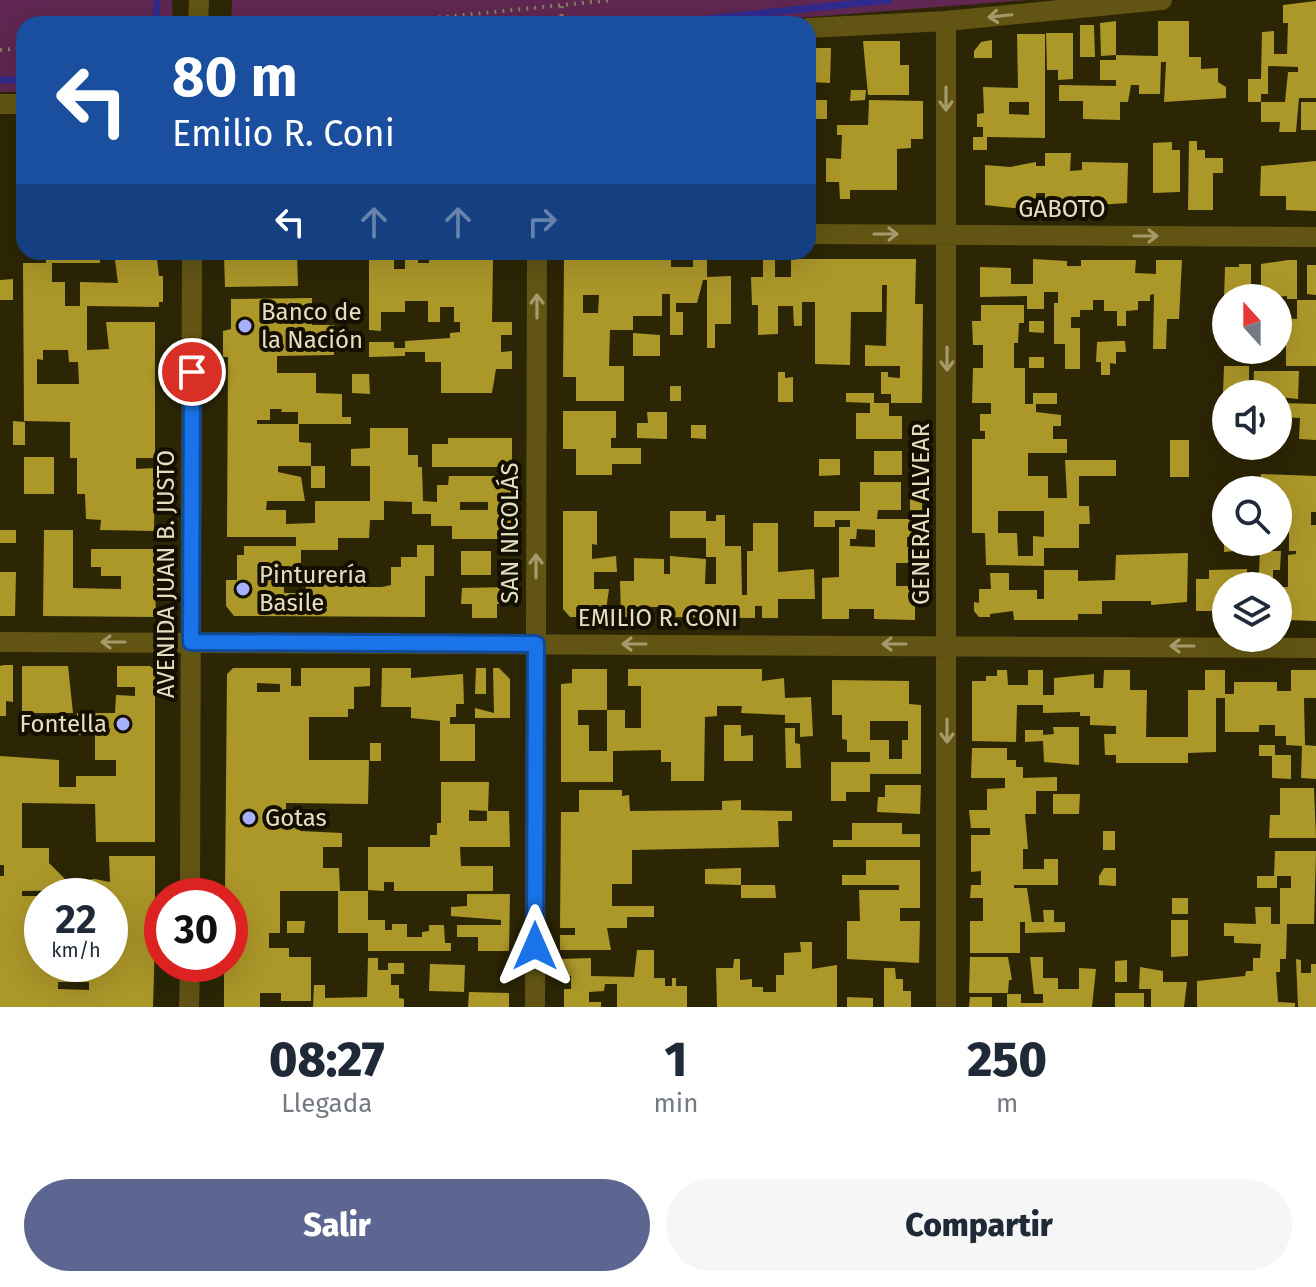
<!DOCTYPE html>
<html lang="es">
<head>
<meta charset="utf-8">
<style>
	body { margin:0; font-family:"Fira Sans",sans-serif; background:#f6f6f7; color:#1f2937; height:100vh; display:flex; flex-direction:column; font-size:30px; white-space:nowrap }
	* { box-sizing:border-box; margin:0 }
	p { font-size:26px; color:#747a83 }
	.icon { flex:none; width:44px; height:44px; fill:none; stroke:currentColor; stroke-width:2; stroke-linecap:round; stroke-linejoin:round }
	.map { position:relative; height:1007px; overflow:hidden }
	.details { display:flex; flex-direction:column; background:#fff; flex:1 }
	.details>* { flex:none }
	.guide { position:absolute; left:16px; top:16px; width:800px; height:244px; border-radius:24px; box-shadow:0 8px 32px #0002; background:#1a4fa0; color:#fff; overflow:hidden }
	.needle { width:52px; rotate:339deg }
	.controls { position:absolute; left:1212px; top:284px; display:grid; gap:16px }
	.controls a { display:grid; place-items:center; width:80px; height:80px; border-radius:50%; background:#fff; box-shadow:0 8px 32px #0002; font-size:40px }
	.speed { position:absolute; left:24px; top:878px; display:flex; gap:16px; font-size:40px; font-weight:700; text-align:center }
	.speed>* { display:grid; place-content:center; width:104px; height:104px; border-radius:50%; background:#fff; box-shadow:0 8px 32px #0002; line-height:1 }
	.speed small { font-size:20px; font-weight:400 }
	.speed .limit { border:12px solid #d22; background:#fff; color:#111 }
	.pin { position:absolute; display:grid; place-items:center; width:68px; height:68px; color:#fff; margin:-34px; border:4px solid #fff; border-radius:50%; box-shadow:0 2px 8px #0007 }
	.me { position:absolute; width:88px; margin:-44px; rotate:0deg; stroke-linejoin:round; filter:drop-shadow(0 0 6px #0008) }
	.turn { display:flex; align-items:center; gap:28px; height:168px; padding:0 24px; font-size:36px }
	.turn .icon { width:104px; height:104px; stroke-width:2.5 }
	.turn b { display:block; font-size:56px; line-height:68px }
	.lanes { display:flex; align-items:center; height:76px; padding:0 24px; background:#0003; justify-content:center; gap:40px; direction:ltr }
	.lanes .off { opacity:.35 }
	.eta { display:flex; justify-content:space-evenly; align-items:center; height:136px; text-align:center }
	.eta b { font-size:48px; font-weight:800; line-height:56px }
	.cta { display:flex; gap:16px; margin-top:auto; padding:16px 24px }
	.cta a { flex:1; height:92px; border-radius:48px; background:#5c6690; color:#fff; font-size:32px; font-weight:800; line-height:92px; text-align:center }
	.cta a+a { background:#f6f6f7; color:#1f2937 }
	.map>svg:first-child { display:block }
</style>
</head>
<body>
<div class="map">
<svg width="1316" height="1007" viewBox="0 0 1316 1007">
	<rect width="100%" height="100%" fill="#2c2605"/>
	<!-- green -->
	<path fill="#5f2751" d="M0,0H172L173,24H24V92H0Z
		M232,0H1029L719,24H231Z"/>
	<g fill="none" stroke-linecap="round" stroke-linejoin="round">
		<!-- stream -->
		<path stroke="#302a8d" stroke-width="7" d="M156,21L157,0
			M657,24L889,0
			M0,80H24"/>
	</g>
	<!-- building -->
	<path fill="#ac9729" fill-rule="evenodd" d="M1316,1V98H1299L1296,132H1279L1280,122H1261V102H1285L1288,72H1298V67L1268,66V94H1261V102H1248V79H1261L1262,32L1274,31V54H1287L1288,23H1283V5Z
		M1116,21V55L1158,56V21H1189V57H1201V69L1218,68V82L1226,87V98L1164,102L1166,62H1161L1160,94H1139V85H1131L1128,102H1120V120L1083,119V101H1059V85L1116,86V80H1100V60H1116V55L1101,56L1100,23Z
		M1080,25H1094L1095,57H1080Z
		M1046,33H1073V79L1058,80V70H1047Z
		M1017,34H1045V138L987,137V150H973V137H983V127H977V114L984,113L983,87L1018,88ZM1009,102H1029V115L1009,114Z
		M992,40V58H974V51L981,42Z
		M863,41H900V65H909V95H868Z
		M808,48H831L830,83L808,82Z
		M851,90H866L865,100L850,101Z
		M814,100H827V119H814Z
		M869,100L923,101V139H911V148L897,149V190H850V199H840L839,182H826V158L841,159L842,135H837V125H868Z
		M1301,102H1316V130H1301Z
		M1189,141H1197V150H1205V158H1223V173H1213V210H1188Z
		M1172,142V150H1180V192L1153,193V143Z
		M1045,153H1071L1070,171L1082,170V162L1128,163L1127,203L1082,206V198L1045,200V193H1036V199H1022L1023,209L985,205V165L1010,167L1036,162V166H1045Z
		M808,158H814V186H808Z
		M1316,161V211L1286,210V196H1260L1261,166Z
		M46,252H100V263H52V282H65V306H80V282L118,283L114,252H156L159,276H163V302H159V307L87,306V350L109,349L106,322H155V458H136V469L155,468L154,531L100,530L101,520L86,519L85,494H77V458H70V422L24,421L23,263H46ZM43,350H68L69,362H78L79,384H37V359L43,360Z
		M297,254L298,286L225,287L224,255Z
		M369,258H394V269H405V258H418V263H429V258H493L492,322H512V335H501V352L512,351V369H496L492,393H441V362H425V352H405V356L369,357V342H394V348H405V341L450,338V333L460,332V322H454V307H440V322H428V301H405V312H381V331L369,330Z
		M564,259H671V267H693V259H707V277L731,276V324H715V348H707V280H703L697,303H676V312H683V335H670V294H662V316H633V330H610L609,366H624V401H576V377H563ZM583,295H599L598,313H583Z
		M763,259H775V277H791V259H916L915,304H923L922,403H891V394H881V372H888V377L900,378V366H865V345L886,346L887,285H882V312H851L850,365L815,364V302H802V326H794L793,306H778V334L758,335V305H752L751,277H763Z
		M1033,259L1067,261V266H1081V260H1136L1135,273L1156,274V260H1182L1179,319H1167L1166,349H1153L1154,294L1150,295V301H1138V310L1126,311V326H1117V311H1104V300H1093V310H1080V317H1071V328H1080V369H1065V344H1054V303H1058V292H1044V309H1027V296L980,297V267L1011,268V284H1033Z
		M1288,260H1297V299H1287V296L1261,298V264Z
		M1239,264H1251V298H1224L1225,267H1239Z
		M1307,265H1316V295L1307,294Z
		M13,279V300H0V280Z
		M312,298V325H334V355L277,356V373H316V393L342,394V417H351V424H298V412H281L282,409H270V420H257V424H299V442L311,443V466H278V472L301,477L305,501H267L266,510H286V524L315,523V501H370V466H351V449L370,448V428H408V455H418V467H422L423,501L437,502V485H448L449,476H511V539H452V526H431V514H412V502L384,501V520H370L369,538H338V550H301V568L276,567V580H284V593H306V580L365,582V587H382L391,585V567H401V557H417V545H434V576H425V617L234,616L226,606V580H237V555H244V546H296V537H227L228,357H223V331L231,329V299ZM460,502H488V510H460Z
		M1297,300H1316V366H1286V331H1278V318L1297,319Z
		M981,305H1024V323H1019L1018,343H1014V368H1025V404H1033V393H1057V404H1036V412L1061,415V426H1053V439H1067V453H1028V476H1048V498H1067L1065,460H1116V476H1079V506H1089L1090,524H1079V548H1044V566L986,565L985,533H972V439H985V431H980V414H991V403H972L973,368H983V345H973L972,321H981ZM998,511H1044V537L1033,536V556H1018L1017,533H998Z
		M1029,321H1044V333L1029,332Z
		M633,333L660,335V356H633Z
		M1116,341H1125L1126,352H1116V364L1110,363V375H1101V362H1096L1097,342Z
		M1029,357H1044V368H1029Z
		M1224,366H1249V394H1223Z
		M1254,371H1299L1298,399L1253,394Z
		M778,372H785V378L793,377V402H778Z
		M352,374H369L370,394L352,393Z
		M670,386H681V401H670Z
		M846,393H874V403H889V416H902V439H856V413H870V403L846,402Z
		M1281,403L1316,404V440L1299,439L1300,418L1280,417Z
		M563,411H616V438H611V448H641V464H612V475H576V449H563Z
		M647,412H667V439L637,438V423H648Z
		M1214,413H1226V429L1214,428Z
		M13,421L25,422V445H13Z
		M691,425H706V439L691,438Z
		M448,438H512V467H432V444H448Z
		M1170,440H1189V477H1170Z
		M874,451H902V475H874Z
		M24,457H54V494H24Z
		M819,459H840V475L819,476Z
		M311,466H325V488H311Z
		M1261,474L1316,476V512H1311V525H1316V621L1288,620L1286,595H1279V587H1288V555L1296,554V551H1289V526H1278L1280,488H1260Z
		M860,482H901V510H878L877,519H912V537H907V547H921V568H912V563H896V586H922V602L915,605V620L874,619V609H849V619H822V578L839,577V527H850V520H835V527H814V511H860ZM857,529L875,530V547L850,546V539H856Z
		M910,495H922V510H910Z
		M563,511H597V545L592,544V559L616,556L617,572H594V589H609L605,617H570L563,609Z
		M670,511H706V521H716V515H725V546H741L742,595H747V551H753V523H778V572L814,569L815,599H778V618H762V606H755V618L659,617V607H633V617H621L620,581H634V558L664,559V574H670V556L706,559L705,584H716V557H706V538H670Z
		M0,530H16V543H0Z
		M44,530H73V588L121,589V576H101V567H91V549H154L156,617L43,616Z
		M1224,542H1270L1271,551H1281L1280,570H1273V586H1226V611H1196V579H1209V570L1247,569V573H1259L1260,549L1224,552Z
		M461,551H491V575H461Z
		M1188,553L1187,602L1151,605V601H1102V614H1078V620H1014L1013,611L990,614V617H979L974,611V602L979,603V589H991L990,573H1009V590H1037V599H1044V570H1078V581L1115,580L1116,555Z
		M0,572H16L15,616H0Z
		M511,587V604H497V618H472V604H461L462,588Z
		M4,665H13V702L6,701V716H0V666Z
		M22,666H68L73,713H22Z
		M117,666H150L155,670V842H96L95,804L22,803V848H49V863L68,882L95,879L110,882L109,856H155V929H147V940H155L153,1007H0V876H4V865H0V756L59,760V787H76V776H116V760H95V735H77V713H115L116,695L135,696V687H117ZM90,890V896H110V929H114V939H110V964H42L37,896H22V891ZM58,982H89V990L58,989Z
		M233,668H291V686H301V668H370V686L354,687V709H348V717H309V760H369L368,804L286,803V816H300V831L342,833V847H323V868H339L340,891H368V920H385V930H392V924H407V937H422V932L429,931V925H444L445,943H451V951H368V933H338V891H280V933H269V948H289V957H311V1001H281V993H260V1007H224V964H230V896H225L227,674ZM257,683L280,684V692H257Z
		M382,668H411V678L463,674L464,704H456V717H450V724H475V761H440V721L411,718V707H381Z
		M476,668H486V694H475Z
		M493,668H499L510,679V718H475V708L494,713Z
		M572,669H607V710H578V725H589V751H607V710H625V728H641V686H628V669H762V681L784,678L785,698L811,697L813,736L800,737V723H785V715L741,713L742,706H717V716L705,717L704,781H671V762H661V750L613,751V782H561V684L572,683Z
		M997,670H1007L1008,685H1028V670H1043V695H1054V678L1094,674V688H1103L1104,670H1130V690H1147L1146,737H1188V690H1205V670H1225V694H1234V682H1277V691H1291V670H1316V698H1304L1305,745L1316,746V779L1301,778L1302,746L1286,745V736H1275V725H1259V732H1225V698H1216V752L1188,753V763H1116V755H1105L1104,734H1116V726L1090,725V716H1080V712L1043,713V705H1017L1016,742L972,741V681H986V676H997Z
		M832,680L909,681V704L921,705V774H870V792H846V801H831V762H870V752H847V740L842,739V715H832ZM870,721H908V740H902V759H889V740H870Z
		M724,725H741V736L753,735V761H724Z
		M1053,727H1079V765L1044,762L1043,741L1025,742V730H1043V735L1054,734Z
		M785,728H795V743L800,744L801,768H786Z
		M370,743H381V761H370Z
		M1259,745H1275V755H1291V779L1272,778V756H1259Z
		M972,748H1007V760H1016V767H1023V778L1057,777V791H1036V814H1025L1028,849H1023V869H1044V859H1058V885H1014V888H1027L1032,922H1044L1043,910H1054V922H1065V932L1025,933V922H1020V953H970V921H983V898H970L971,885H981V871L971,872V835H990V828H971L969,810H987V789L1005,788V778H971Z
		M441,782H489L488,811L469,810V821H487V811H509L510,847H460L461,866H493V891H394V882H384V891L368,890V847H430V835H437V823H441Z
		M885,785H921L920,814L877,812L878,797H885Z
		M1280,788H1314L1316,838H1269L1270,815H1280Z
		M579,790H622V796L629,795L630,811L722,810V801L741,800V810L792,811V821H778L779,847L632,850V884H612V906H654V917H627V928H607L611,950H560V935H575V928H560L561,812H579Z
		M1053,794H1080L1079,814H1053Z
		M852,823H902V834H920V847H833V840H852Z
		M1103,831H1115V850H1103Z
		M1275,851H1316L1314,924H1287L1286,959H1280V972H1276L1278,1002L1295,1003V1007H1197V981L1245,976L1246,971H1253V958H1260L1261,944L1234,943V936H1224V923L1256,924L1255,907H1271V924H1280V888H1291V876H1277V888H1257V876H1274Z
		M866,860H920V908H900V921H920L919,963L847,959V921H860L859,890H899V885H842V875H866Z
		M741,868V885L705,884V869Z
		M1104,868H1116V886L1099,885V876Z
		M741,885H775L776,898H741Z
		M467,894H510L509,951H478V937H457V925H501V920L451,916V907L467,906Z
		M1172,898H1188V914H1172Z
		M1171,920H1188V956L1171,957Z
		M287,921H305L304,933H287Z
		M800,942H812V969L837,965V1007H717L716,968H733L734,959H740V980L752,979V987H763V992H776V975H784V953L801,952Z
		M637,950H654V978H665V986H672V978H676V986H687V1007H617V984H605L604,991L589,992V1002H601V1007H564V989H571V976H560V959L591,958V976L634,977Z
		M970,957H1008L1012,980H1009L1008,993H969Z
		M1030,957H1043V978H1058V989H1079V968L1096,969L1092,1007H1007V994H1021V1003H1043V994H1034Z
		M368,958H378V970H388V963H404V974H391V985H399V998L404,999V1007H313L314,985H325V998L367,997Z
		M1296,959L1301,960V973H1311V964H1316V1007H1298Z
		M1127,960V982H1115V961Z
		M430,964L465,965L464,992L429,991Z
		M1140,967L1163,971V982H1187L1184,1007H1151V989H1139Z
		M884,968H895L896,979H903V991H911V1007H884Z
		M469,992L509,993V1007H468Z
		M1115,993H1144V1007H1115Z
		M847,997L873,998V1007H847Z
		M970,997H992V1007H969Z"/>
	<g fill="none" stroke-linecap="round" stroke-linejoin="round">
		<!-- path -->
		<path stroke="#868060" stroke-width="4" stroke-dasharray="2 6" stroke-linecap="butt" d="M375,24L612,0
			M561,24L562,5
			M0,50L24,48"/>
		<!-- minor -->
		<path stroke="#625514" stroke-width="20" d="M946,21V1007
			M808,28L946,21L1162,0
			M0,104H24
			M808,234L1316,237
			M0,642L1316,648
			M535,1007L537,252"/>
		<!-- secondary -->
		<path stroke="#625514" stroke-width="20" d="M198,24L199,0
			M190,896L192,252
			M189,1007L190,964"/>
	</g>
	<!-- one-way arrows -->
	<defs><path id="oneway-shaft" d="M-6 0H5M1.5-3L5.5 0L1.5 3" fill="none" stroke-width="1.6" stroke-linecap="round" stroke-linejoin="round" transform="scale(2)"/></defs>
	<g stroke="#a49a6a">
		<use href="#oneway-shaft" transform="translate(1000 16) rotate(174)"/>
		<use href="#oneway-shaft" transform="translate(946 99) rotate(90)"/>
		<use href="#oneway-shaft" transform="translate(886 234)"/>
		<use href="#oneway-shaft" transform="translate(1146 236)"/>
		<use href="#oneway-shaft" transform="translate(537 306) rotate(-90)"/>
		<use href="#oneway-shaft" transform="translate(947 359) rotate(90)"/>
		<use href="#oneway-shaft" transform="translate(536 566) rotate(-90)"/>
		<use href="#oneway-shaft" transform="translate(113 642) rotate(180)"/>
		<use href="#oneway-shaft" transform="translate(634 644) rotate(-180)"/>
		<use href="#oneway-shaft" transform="translate(894 644) rotate(-180)"/>
		<use href="#oneway-shaft" transform="translate(1182 646) rotate(-180)"/>
		<use href="#oneway-shaft" transform="translate(947 731) rotate(90)"/>
	</g>
	<g fill="none" stroke-linecap="round" stroke-linejoin="round">
		<!-- route casing -->
		<g stroke="#114b97" stroke-width="20">
			<path id="route" d="M192,372L191,642L536,644L535,946"/>
		</g>
		<!-- route -->
		<use href="#route" stroke="#1a73e8" stroke-width="14"/>
	</g>
	<!-- markers -->
	<g fill="#a7b1fc" stroke="#140f00" stroke-width="3">
		<circle cx="245" cy="326" r="8"/>
		<circle cx="243" cy="589" r="8"/>
		<circle cx="123" cy="724" r="8"/>
		<circle cx="249" cy="818" r="8"/>
	</g>
	<g text-anchor="middle" dominant-baseline="central" stroke-width="8" stroke-linejoin="round" paint-order="stroke">
		<!-- street labels -->
		<g font-size="24" fill="#e5dfc0" stroke="#140f00">
			<text x="1062" y="209">GABOTO</text>
			<text transform="translate(921 514) rotate(-90)">GENERAL ALVEAR</text>
			<text transform="translate(510 533) rotate(-90)">SAN NICOLÁS</text>
			<text transform="translate(166 574) rotate(-90)">AVENIDA JUAN B. JUSTO</text>
			<text x="658" y="618">EMILIO R. CONI</text>
		</g>
		<!-- poi labels -->
		<g font-size="24" fill="#e5dfc0" stroke="#140f00" text-anchor="start">
			<text x="261" y="312">Banco de<tspan x="261" dy="28">la Nación</tspan></text>
			<text x="259" y="575">Pinturería<tspan x="259" dy="28">Basile</tspan></text>
			<text x="107" y="724" text-anchor="end">Fontella</text>
			<text x="265" y="818">Gotas</text>
		</g>
	</g>
</svg>
<div class="controls">
<a><svg class="needle" viewBox="-14 -14 28 28"><path d="M0-13l5 13h-10z" fill="#e53935"/><path d="M0 13l5-13h-10z" fill="#747a83"/></svg></a>
<a><svg class="icon" aria-label="sound" viewBox="0 0 24 24"><path d="M4 9h4l5-4v14l-5-4H4zM17 9q2 3 0 6"/></svg></a>
<a><svg class="icon" aria-label="search" viewBox="0 0 24 24"><circle cx="10" cy="10" r="6"/><path d="M15 15l6 6"/></svg></a>
<a><svg class="icon" aria-label="layers" viewBox="0 0 24 24"><path d="M12 4l9 5-9 5-9-5zM3 14l9 5 9-5"/></svg></a>
</div>
<div class="speed"><div>22<small>km/h</small></div><div class="limit">30</div></div>
<div class="pin" style="left:192px;top:372px;background:#d93025"><svg class="icon" aria-label="arrive" viewBox="0 0 24 24"><path d="M6 21V4h12l-3 4 3 4H6"/></svg></div>
<svg class="me" style="left:535px;top:946px" viewBox="-20 -20 40 40"><path d="M0-17L14 15 0 8-14 15z" fill="#1a73e8" stroke="#fff" stroke-width="4"/></svg>
<div class="guide">
<div class="turn"><svg class="icon" aria-label="left" viewBox="0 0 24 24"><path d="M17 20v-9H6M10 6l-5 5 5 5"/></svg><div><b>80 m</b>Emilio R. Coni</div></div>
<div class="lanes"><svg class="icon" aria-label="left" viewBox="0 0 24 24"><path d="M17 20v-9H6M10 6l-5 5 5 5"/></svg><svg class="icon off" aria-label="ahead" viewBox="0 0 24 24"><path d="M12 20V5M6 11l6-6 6 6"/></svg><svg class="icon off" aria-label="ahead" viewBox="0 0 24 24"><path d="M12 20V5M6 11l6-6 6 6"/></svg><svg class="icon off" aria-label="right" viewBox="0 0 24 24"><path d="M7 20v-9h11M14 6l5 5-5 5"/></svg></div>
</div>
</div>
<section class="details">
<div class="eta">
<div><b>08:27</b><p>Llegada</p></div>
<div><b>1</b><p>min</p></div>
<div><b>250</b><p>m</p></div>
</div>
<div class="cta"><a>Salir</a><a>Compartir</a></div>
</section>
</body>
</html>
